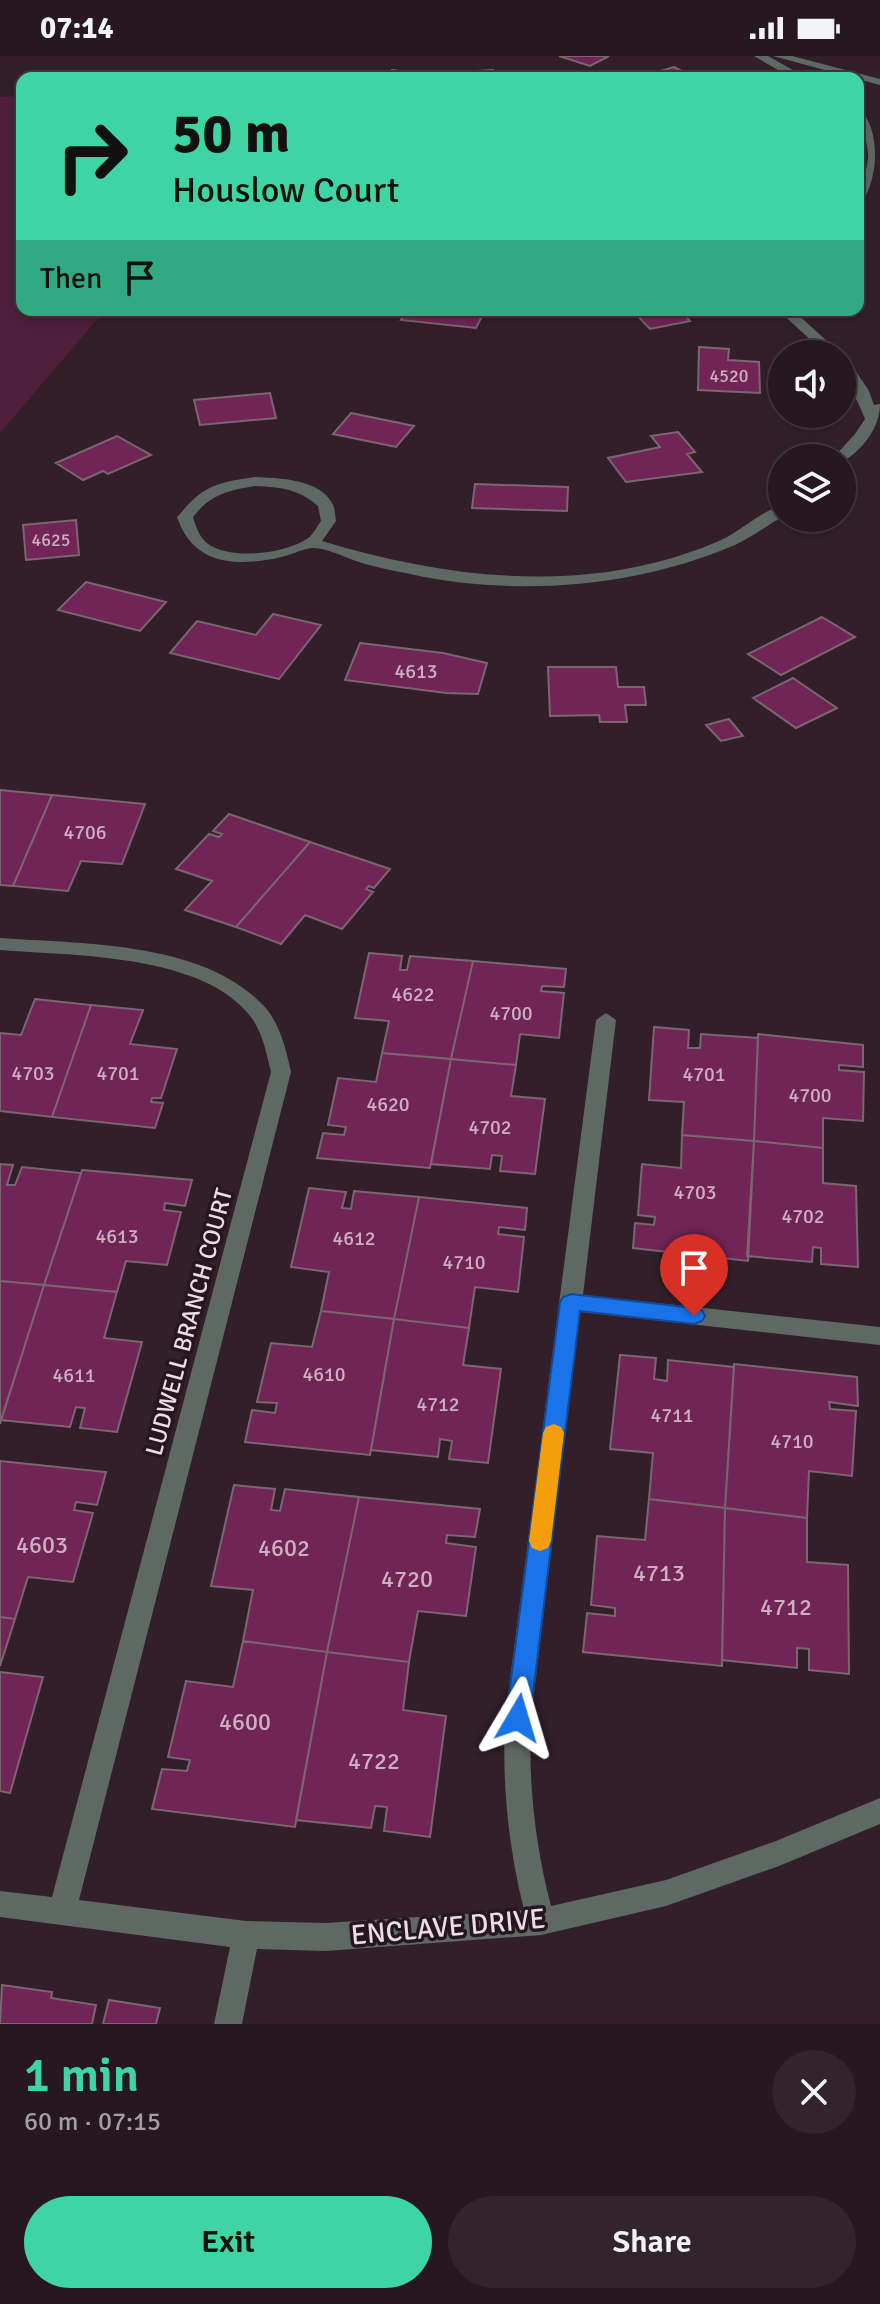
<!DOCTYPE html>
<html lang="en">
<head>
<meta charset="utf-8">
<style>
	body { margin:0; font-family:Signika,sans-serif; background:#32242d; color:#f1f3f6; height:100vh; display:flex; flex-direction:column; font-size:30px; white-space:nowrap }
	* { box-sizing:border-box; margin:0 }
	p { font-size:26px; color:#a49fa5 }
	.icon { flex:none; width:44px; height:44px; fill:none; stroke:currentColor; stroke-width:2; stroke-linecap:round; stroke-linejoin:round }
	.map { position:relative; height:1968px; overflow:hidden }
	.panel { display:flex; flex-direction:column; background:#261720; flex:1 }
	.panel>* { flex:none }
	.guide { position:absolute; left:16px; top:16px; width:848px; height:244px; border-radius:16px; box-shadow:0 4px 12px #0003,0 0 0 2px #42363e; background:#3ed4a3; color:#111; overflow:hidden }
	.controls { position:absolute; left:768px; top:284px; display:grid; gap:16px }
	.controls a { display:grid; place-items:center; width:88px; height:88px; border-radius:50%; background:#261720; box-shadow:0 4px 12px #0003,0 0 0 2px #42363e; font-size:40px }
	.pin { position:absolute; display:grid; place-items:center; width:68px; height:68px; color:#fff; margin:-82px -34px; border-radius:50% 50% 50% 0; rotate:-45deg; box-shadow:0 0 8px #0007 }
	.pin .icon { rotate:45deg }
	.me { position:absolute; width:88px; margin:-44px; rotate:7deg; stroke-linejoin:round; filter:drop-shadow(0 0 6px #0008) }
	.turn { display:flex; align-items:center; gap:28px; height:168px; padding:0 24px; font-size:36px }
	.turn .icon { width:104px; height:104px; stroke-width:2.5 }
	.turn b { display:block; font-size:56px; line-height:68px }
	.then { display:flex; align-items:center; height:76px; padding:0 24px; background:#0003; gap:16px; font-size:30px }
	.round { display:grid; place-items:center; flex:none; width:84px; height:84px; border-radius:42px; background:#32242d }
	.summary { display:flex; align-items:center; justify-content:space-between; height:136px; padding:0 24px }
	h1 { font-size:48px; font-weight:600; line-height:60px; color:#3ed4a3 }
	.cta { display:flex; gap:16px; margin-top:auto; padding:16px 24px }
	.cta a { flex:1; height:92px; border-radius:48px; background:#3ed4a3; color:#111; font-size:32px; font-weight:600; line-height:92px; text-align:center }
	.cta a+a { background:#32242d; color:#f1f3f6 }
	.status { display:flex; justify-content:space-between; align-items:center; height:56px; padding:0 40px; background:#261720; direction:ltr }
	.status svg { height:22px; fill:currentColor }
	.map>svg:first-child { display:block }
</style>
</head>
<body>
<div class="status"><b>07:14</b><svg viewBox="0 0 49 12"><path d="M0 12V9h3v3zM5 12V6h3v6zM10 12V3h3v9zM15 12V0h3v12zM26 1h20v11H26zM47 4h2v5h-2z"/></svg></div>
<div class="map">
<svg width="880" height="1968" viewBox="0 0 880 1968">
	<rect width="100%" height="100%" fill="#321f2a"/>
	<!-- green -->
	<path fill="#4d1f3b" d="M22,40V254H105L0,377V41Z"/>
	<!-- building -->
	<path fill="#712556" stroke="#7b6571" stroke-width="2" d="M559,0H609L590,10Z
		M674,11L695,22H637Z
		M392,14L422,18L493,14L495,22H383Z
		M407,254H485L476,272L401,264Z
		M632,254H680L690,265L650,273Z
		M699,291L729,293L728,304L759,306L760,337L698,334Z
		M270,337L276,362L200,369L194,344Z
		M351,357L414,370L396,391L333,378Z
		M678,376L695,396L687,398L702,416L626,426L608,402L660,391L651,380Z
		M117,380L151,399L108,418L103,415L83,424L56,407Z
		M475,428L568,431L567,455L472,452Z
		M76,464L79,499L26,504L23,469Z
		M86,526L166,546L140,575L58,554Z
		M273,558L321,569L279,623L170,597L197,565L256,579Z
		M822,561L855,581L781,619L748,598Z
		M360,587L443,597L487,607L478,638L446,637L345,624Z
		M548,611H616L618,631H644L646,649H625L627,666H600L599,659L550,660Z
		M793,622L837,652L796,672L753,642Z
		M729,663L743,680L721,685L706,669Z
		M0,734L52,739L13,830L0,829Z
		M52,739L145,748L122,808L81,805L68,835L13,830Z
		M229,758L310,786L236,871L185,854L212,825L176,813L209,778L219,781L222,778L213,775Z
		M310,786L390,813L374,832L369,830L366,833L373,836L342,873L305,859L281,888L236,871Z
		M369,897L402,900L400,914H407L410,900L473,905L451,1003L382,997L389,965L355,962Z
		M473,905L566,913L564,931L542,930L541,935L564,937L559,982L520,978L516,1009L451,1003Z
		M35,943L91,949L52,1061L0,1055V977L21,979Z
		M91,949L143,954L130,988L177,993L161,1042H152L151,1046L163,1047L155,1072L52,1061Z
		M654,971L689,974L688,992H700L701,978L758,982L754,1085L682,1079L684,1046L649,1044Z
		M758,978L863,989V1011L839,1009V1014L864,1016L863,1065L823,1062V1092L754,1085Z
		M382,997L451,1003L430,1112L317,1102L323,1077L344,1079L346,1071L328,1069L338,1022L376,1026Z
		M451,1003L516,1009L511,1040L545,1043L535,1118L500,1115L502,1100L492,1099L490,1113L431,1108Z
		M682,1079L754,1085L748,1205L633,1192L635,1167L654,1169L655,1161L638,1159L642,1108L681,1112Z
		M754,1085L823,1092V1127L856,1130L858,1211L821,1208V1192L813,1191L812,1206L747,1200Z
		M0,1108L13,1109L7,1129H15L22,1111L81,1117L44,1229L0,1225Z
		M82,1114L192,1124L185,1150L165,1147L164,1154L181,1156L167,1209L126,1205L117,1236L44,1229Z
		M309,1132L346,1136L342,1152L351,1153L354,1135L419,1141L394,1263L321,1255L329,1216L291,1211Z
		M419,1141L527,1152L525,1174L499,1171L498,1178L524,1181L518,1236L475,1231L469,1272L394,1263Z
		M0,1225L44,1229L0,1368Z
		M44,1229L117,1236L104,1282L142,1286L117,1376L80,1372L85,1352L76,1351L70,1371L1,1364Z
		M321,1255L394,1263L370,1399L245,1386L252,1354L275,1357L277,1347L257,1346L271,1287L312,1291Z
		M394,1263L469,1272L463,1309L501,1313L488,1407L449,1403L452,1385L440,1383L438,1401L371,1394Z
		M620,1299L656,1302L654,1323L667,1325L668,1304L734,1311L725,1452L649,1443L653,1397L610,1393Z
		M734,1308L857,1321L858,1350L829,1346L830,1353L856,1355L852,1420L809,1415L807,1462L725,1452Z
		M0,1405L106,1416L97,1449L76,1446L74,1454L93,1457L73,1526L28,1521L15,1563L0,1561Z
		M234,1429L275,1433L271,1454L280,1455L285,1433L359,1441L327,1596L243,1585L253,1534L211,1530Z
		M359,1441L480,1453L475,1481L447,1479L446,1487L476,1491L466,1560L418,1555L409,1606L327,1596Z
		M649,1443L725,1452L722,1610L583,1596L587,1557L615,1560V1552L591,1549L597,1480L645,1484Z
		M725,1452L807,1462V1506L848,1509L849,1618L809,1614V1593L797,1592V1612L722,1604Z
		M0,1561L15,1563L0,1610Z
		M243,1585L327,1596L295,1771L152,1753L162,1713L187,1715L190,1704L168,1701L186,1625L233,1631Z
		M327,1596L409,1606L403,1654L446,1660L430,1781L384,1775L387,1751L375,1750L371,1772L296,1764Z
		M0,1616L43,1621L10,1737L0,1735Z
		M2,1929L52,1936L51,1942L96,1949L92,1968H0Z
		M109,1944L160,1952L156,1968H103Z"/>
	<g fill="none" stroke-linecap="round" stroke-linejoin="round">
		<!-- street -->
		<path fill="#5e6964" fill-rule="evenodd" d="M754,0H768L807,22H792Z
			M773,0H792L880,23V29Z
			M858,51C880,70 880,120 862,146L858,147C858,131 867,119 868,102C869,84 858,69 858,51Z
			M778,254H793L841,298H826Z
			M842,302L847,303L868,333L874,349L880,348C880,371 863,394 842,406V402H833L855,378L865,363C858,343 842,322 842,302Z
			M255,421C279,422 319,423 332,447C335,451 335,460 336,465L322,485C434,519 558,536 672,502C691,496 712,489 729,480C746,470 763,455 782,449V461C767,470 751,481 735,489C639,530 527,540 424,521C403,516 380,513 359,506C346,502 326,491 312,492C301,493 289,500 277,502C233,511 193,508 177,461L180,458C203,429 220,426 255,421ZM255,430C280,431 299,433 318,450L321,465C316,472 312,481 305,484C282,498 231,504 208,488C199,481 196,471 193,461C210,439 228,434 255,430Z
			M0,882C82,888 202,885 263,949C280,967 286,993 291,1016L79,1844L246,1865L326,1867L524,1854C508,1790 502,1727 505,1662L596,964L606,957L616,964L583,1239L880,1271V1289L580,1256L531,1662C528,1726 535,1788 551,1850L666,1824L776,1785L880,1742V1768L779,1810L666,1850L541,1879L326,1895L257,1893L242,1968H214L230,1891L0,1861V1835L52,1841L271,1016C267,999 263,979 253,964C207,897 72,900 0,894Z"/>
	</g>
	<!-- route -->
	<path fill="#1a73e8" stroke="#114b97" stroke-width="2" d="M571,1238L694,1252L702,1254L705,1260L702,1265L694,1268L580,1255L530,1662L526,1670L518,1673L509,1670L506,1662L560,1246L563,1241Z"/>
	<!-- slow -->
	<path fill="#f59e0b" d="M554,1368L561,1371L564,1377L551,1485L548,1492L540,1495L532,1492L529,1485L543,1377L546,1371Z"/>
	<g text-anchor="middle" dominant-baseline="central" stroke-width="7" stroke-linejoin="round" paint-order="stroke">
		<!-- far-number labels -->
		<g font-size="18" fill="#ccafc0">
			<text x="729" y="320">4520</text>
			<text x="51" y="484">4625</text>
		</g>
		<!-- number labels -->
		<g font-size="20" fill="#ccafc0">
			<text x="416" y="615">4613</text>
			<text x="85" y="776">4706</text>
			<text x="413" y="938">4622</text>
			<text x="511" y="957">4700</text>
			<text x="33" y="1017">4703</text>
			<text x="118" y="1017">4701</text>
			<text x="704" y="1018">4701</text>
			<text x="810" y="1039">4700</text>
			<text x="388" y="1048">4620</text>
			<text x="490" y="1071">4702</text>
			<text x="695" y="1136">4703</text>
			<text x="803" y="1160">4702</text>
			<text x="117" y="1180">4613</text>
			<text x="354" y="1182">4612</text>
			<text x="464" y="1206">4710</text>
			<text x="324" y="1318">4610</text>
			<text x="74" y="1319">4611</text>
			<text x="438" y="1348">4712</text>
			<text x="672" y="1359">4711</text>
			<text x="792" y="1385">4710</text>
		</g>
		<!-- street labels -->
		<g font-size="24" fill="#eadde3" stroke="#271620">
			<text transform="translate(189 1266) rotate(-75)">LUDWELL BRANCH COURT</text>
		</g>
		<!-- near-number labels -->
		<g font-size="24" fill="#ccafc0">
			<text x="42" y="1489">4603</text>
			<text x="284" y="1492">4602</text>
			<text x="659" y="1517">4713</text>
			<text x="407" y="1523">4720</text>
			<text x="786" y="1551">4712</text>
			<text x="245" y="1666">4600</text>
			<text x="374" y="1705">4722</text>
		</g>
		<!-- near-street labels -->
		<g font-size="28" fill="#eadde3" stroke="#271620">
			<text transform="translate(448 1871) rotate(-5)">ENCLAVE DRIVE</text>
		</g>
	</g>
</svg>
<div class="controls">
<a><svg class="icon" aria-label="sound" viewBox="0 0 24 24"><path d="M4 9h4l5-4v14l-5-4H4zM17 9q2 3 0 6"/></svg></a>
<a><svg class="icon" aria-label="layers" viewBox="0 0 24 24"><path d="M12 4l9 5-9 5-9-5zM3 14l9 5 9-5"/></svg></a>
</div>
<div class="pin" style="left:694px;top:1260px;background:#d93025"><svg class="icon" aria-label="arrive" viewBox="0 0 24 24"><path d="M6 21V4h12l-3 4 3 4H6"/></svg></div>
<svg class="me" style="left:518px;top:1662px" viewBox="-20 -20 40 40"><path d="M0-17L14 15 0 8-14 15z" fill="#1a73e8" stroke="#fff" stroke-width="4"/></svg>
<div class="guide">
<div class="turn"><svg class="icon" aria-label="right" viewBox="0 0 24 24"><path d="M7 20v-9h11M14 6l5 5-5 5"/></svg><div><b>50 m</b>Houslow Court</div></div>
<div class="then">Then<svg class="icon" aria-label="arrive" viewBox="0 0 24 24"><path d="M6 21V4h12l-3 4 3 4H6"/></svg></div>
</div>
</div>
<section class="panel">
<div class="summary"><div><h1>1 min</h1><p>60 m · 07:15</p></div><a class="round"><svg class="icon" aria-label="close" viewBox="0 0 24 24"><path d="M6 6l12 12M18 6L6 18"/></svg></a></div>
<div class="cta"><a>Exit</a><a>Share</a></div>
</section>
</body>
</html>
